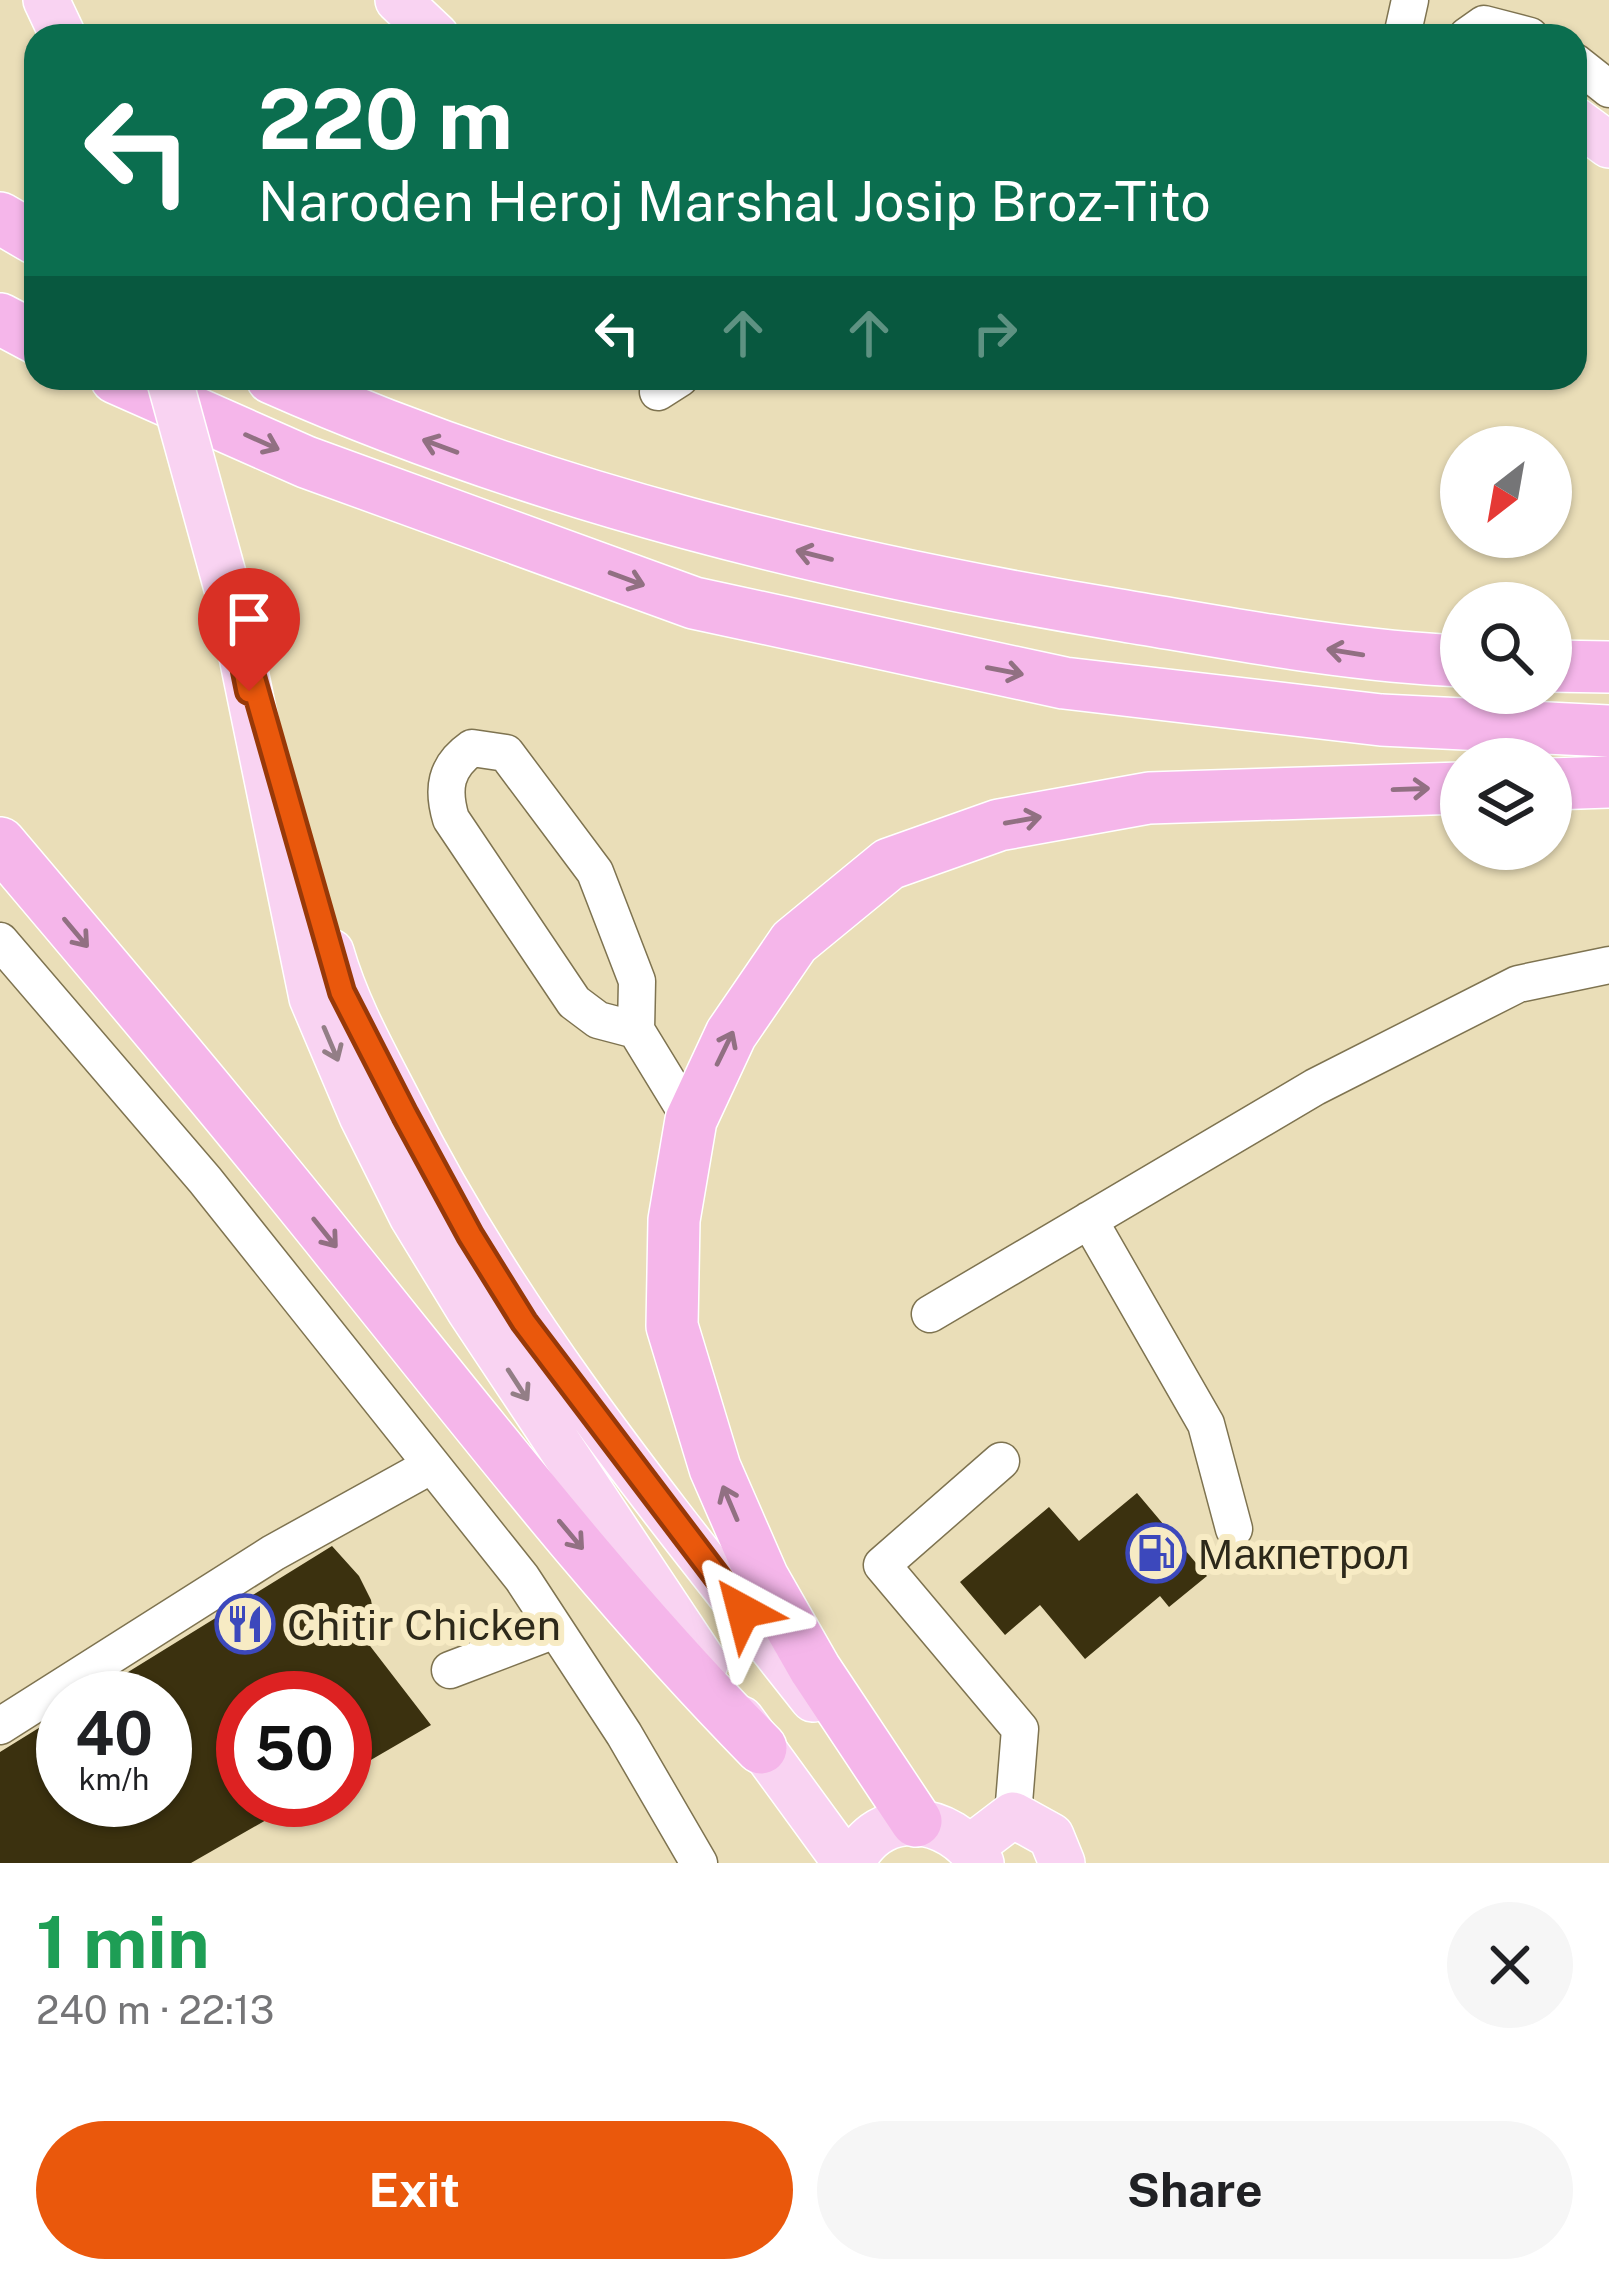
<!DOCTYPE html>
<html lang="en">
<head>
<meta charset="utf-8">
<style>
	body { margin:0; font-family:"Public Sans",sans-serif; background:#f6f6f6; color:#202124; height:100vh; display:flex; flex-direction:column; font-size:45px; white-space:nowrap }
	* { box-sizing:border-box; margin:0 }
	p { font-size:39px; color:#757577 }
	.icon { flex:none; width:66px; height:66px; fill:none; stroke:currentColor; stroke-width:2; stroke-linecap:round; stroke-linejoin:round }
	.map { position:relative; height:1863px; overflow:hidden }
	.sheet { display:flex; flex-direction:column; background:#fff; flex:1 }
	.sheet>* { flex:none }
	.guide { position:absolute; left:24px; top:24px; width:1563px; height:366px; border-radius:36px; box-shadow:0 3px 9px #0004; background:#0b6e4f; color:#fff; overflow:hidden }
	.needle { width:78px; rotate:211deg }
	.buttons { position:absolute; left:1440px; top:426px; display:grid; gap:24px }
	.buttons a { display:grid; place-items:center; width:132px; height:132px; border-radius:50%; background:#fff; box-shadow:0 3px 9px #0004; font-size:60px }
	.speed { position:absolute; left:36px; top:1671px; display:flex; gap:24px; font-size:60px; font-weight:700; text-align:center }
	.speed>* { display:grid; place-content:center; width:156px; height:156px; border-radius:50%; background:#fff; box-shadow:0 3px 9px #0004; line-height:1 }
	.speed small { font-size:30px; font-weight:400 }
	.speed .limit { border:18px solid #d22; background:#fff; color:#111 }
	.pin { position:absolute; display:grid; place-items:center; width:102px; height:102px; color:#fff; margin:-123px -51px; border-radius:50% 50% 50% 0; rotate:-45deg; box-shadow:0 0 12px #0007 }
	.pin .icon { rotate:45deg }
	.me { position:absolute; width:132px; margin:-66px; rotate:322deg; stroke-linejoin:round; filter:drop-shadow(0 0 9px #0008) }
	.turn { display:flex; align-items:center; gap:42px; height:252px; padding:0 36px; font-size:54px }
	.turn .icon { width:156px; height:156px; stroke-width:2.5 }
	.turn b { display:block; font-size:84px; line-height:102px }
	.lanes { display:flex; align-items:center; height:114px; padding:0 36px; background:#0003; justify-content:center; gap:60px; direction:ltr }
	.lanes .off { opacity:.35 }
	.round { display:grid; place-items:center; flex:none; width:126px; height:126px; border-radius:63px; background:#f6f6f6 }
	.summary { display:flex; align-items:center; justify-content:space-between; height:204px; padding:0 36px }
	h1 { font-size:72px; font-weight:700; line-height:90px; color:#1e9e55 }
	.button { display:flex; gap:24px; margin-top:auto; padding:24px 36px }
	.button a { flex:1; height:138px; border-radius:72px; background:#ea580c; color:#fff; font-size:48px; font-weight:700; line-height:138px; text-align:center }
	.button a+a { background:#f6f6f6; color:#202124 }
	.map>svg:first-child { display:block }
</style>
</head>
<body>
<div class="map">
<svg width="1609" height="1863" viewBox="0 0 1609 1863">
	<rect width="100%" height="100%" fill="#eadeb8"/>
	<!-- building -->
	<path fill="#3b310f" d="M1137,1493L1207,1576L1169,1607L1160,1596L1085,1659L1040,1605L1005,1635L960,1582L1049,1507L1079,1541Z
		M332,1546L359,1576L371,1600L377,1633L367,1642L431,1725L345,1775V1698H243V1800H301L191,1863H0V1752L63,1713V1800H165V1698H86Z"/>
	<g fill="none" stroke-linecap="round" stroke-linejoin="round">
		<!-- minor casing -->
		<g stroke="#7e7350" stroke-width="39">
			<path id="minor" d="M1402,36L1410,0
				M1467,36L1484,24L1530,36
				M1575,62L1609,89
				M658,392L680,378
				M0,941L205,1180L522,1578L624,1734L699,1863
				M636,1030L598,1020L574,1002L451,819C442,789 445,767 472,748L506,753L595,872L637,981L636,1030L691,1120
				M1089,1220L1206,1424L1234,1529
				M930,1314L1315,1087L1518,984L1609,965
				M1001,1461L882,1565L1020,1729L1013,1815
				M450,1670L555,1630
				M0,1726L273,1553L432,1465"/>
		</g>
		<!-- major casing -->
		<g stroke="#fff" stroke-width="48">
			<path id="major" d="M46,0L63,36
				M398,0L436,36
				M1575,120L1609,145
				M231,603L312,998L362,1116L412,1216L470,1311L705,1664
				M331,952C347,1008 376,1058 402,1109C511,1325 664,1510 813,1699
				M741,1719L846,1863
				M971,1847L1013,1815L1051,1836L1062,1863
				M852,1863C880,1804 950,1814 981,1863"/>
		</g>
		<!-- highway casing -->
		<g stroke="#fff" stroke-width="54">
			<path id="highway" d="M0,218L36,239
				M0,319L36,338
				M116,378L306,462L694,603L1064,683L1381,720L1609,731
				M272,378C541,497 829,567 1119,615C1233,634 1346,656 1461,661
				M1551,666L1609,667
				M1551,784L1609,782
				M0,843C116,980 231,1116 343,1256C478,1423 610,1595 761,1748
				M916,1821L815,1669L763,1578L715,1468L672,1326L674,1220L691,1120L731,1034L794,942L889,864L999,825L1149,798L1461,788"/>
		</g>
		<!-- minor -->
		<use href="#minor" stroke="#fff" stroke-width="36"/>
		<!-- major -->
		<use href="#major" stroke="#f9d3f2" stroke-width="45"/>
		<!-- highway -->
		<use href="#highway" stroke="#f5b6ea" stroke-width="51"/>
		<!-- major-bridge casing -->
		<g stroke="#fff" stroke-width="48" stroke-linecap="butt">
			<path id="major-bridge" d="M169,378L231,603"/>
		</g>
		<!-- major-bridge -->
		<use href="#major-bridge" stroke="#f9d3f2" stroke-width="45"/>
	</g>
	<!-- one-way arrows -->
	<defs><path id="oneway-shaft" d="M-6 0H5M1.5-3L5.5 0L1.5 3" fill="none" stroke-width="1.6" stroke-linecap="round" stroke-linejoin="round" transform="scale(3)"/></defs>
	<g stroke="#917082">
		<use href="#oneway-shaft" transform="translate(262 442) rotate(24)"/>
		<use href="#oneway-shaft" transform="translate(440 446) rotate(-160)"/>
		<use href="#oneway-shaft" transform="translate(814 555) rotate(-166)"/>
		<use href="#oneway-shaft" transform="translate(627 579) rotate(20)"/>
		<use href="#oneway-shaft" transform="translate(1345 652) rotate(-171)"/>
		<use href="#oneway-shaft" transform="translate(1005 671) rotate(11)"/>
		<use href="#oneway-shaft" transform="translate(1411 789) rotate(-2)"/>
		<use href="#oneway-shaft" transform="translate(1023 820) rotate(-10)"/>
		<use href="#oneway-shaft" transform="translate(76 933) rotate(50)"/>
		<use href="#oneway-shaft" transform="translate(725 1048) rotate(-64)"/>
		<use href="#oneway-shaft" transform="translate(325 1233) rotate(51)"/>
		<use href="#oneway-shaft" transform="translate(730 1503) rotate(-113)"/>
		<use href="#oneway-shaft" transform="translate(571 1535) rotate(50)"/>
	</g>
	<g stroke="#937e86">
		<use href="#oneway-shaft" transform="translate(331 1044) rotate(67)"/>
		<use href="#oneway-shaft" transform="translate(518 1385) rotate(57)"/>
	</g>
	<g fill="none" stroke-linecap="round" stroke-linejoin="round">
		<!-- route casing -->
		<g stroke="#983908" stroke-width="30">
			<path id="route" d="M249,691L231,603L342,992L405,1115L470,1235L524,1322L743,1611"/>
		</g>
		<!-- route -->
		<use href="#route" stroke="#ea580c" stroke-width="21"/>
	</g>
	<!-- icons -->
	<defs>
		<g id="fuel-ring" transform="scale(3)"><circle r="9.5" fill="#f7ebc4" stroke="#3c48bc" stroke-width="1.5"/><path d="M-5.5-6h7V0h2V4h1.3V-2.5L3-4.5l.8-.8L6-3V5H2.5V1h-1V6h-7ZM-4.2-4.7v3.2H.2V-4.7Z" fill="#3c48bc"/></g>
		<g id="restaurant-ring" transform="scale(3)"><circle r="9.5" fill="#f7ebc4" stroke="#3c48bc" stroke-width="1.5"/><path d="M-5-6h1v4h1v-4h1v4h1v-4h1v5L-1.5 .5V6h-2V.5L-5-1ZM5-6V6H3V1.5H1.5Q1.5-4 5-6Z" fill="#3c48bc"/></g>
	</defs>
	<g fill-rule="evenodd">
		<use href="#fuel-ring" x="1156" y="1553"/>
		<use href="#restaurant-ring" x="245" y="1624"/>
	</g>
	<g text-anchor="middle" dominant-baseline="central" stroke-width="12" stroke-linejoin="round" paint-order="stroke">
		<!-- poi labels -->
		<g font-size="42" fill="#2d291a" stroke="#f7ebc4" text-anchor="start">
			<text x="1198" y="1553">Макпетрол</text>
			<text x="287" y="1624">Chitir Chicken</text>
		</g>
	</g>
</svg>
<div class="buttons">
<a><svg class="needle" viewBox="-14 -14 28 28"><path d="M0-13l5 13h-10z" fill="#e53935"/><path d="M0 13l5-13h-10z" fill="#757577"/></svg></a>
<a><svg class="icon" aria-label="search" viewBox="0 0 24 24"><circle cx="10" cy="10" r="6"/><path d="M15 15l6 6"/></svg></a>
<a><svg class="icon" aria-label="layers" viewBox="0 0 24 24"><path d="M12 4l9 5-9 5-9-5zM3 14l9 5 9-5"/></svg></a>
</div>
<div class="speed"><div>40<small>km/h</small></div><div class="limit">50</div></div>
<div class="pin" style="left:249px;top:691px;background:#d93025"><svg class="icon" aria-label="arrive" viewBox="0 0 24 24"><path d="M6 21V4h12l-3 4 3 4H6"/></svg></div>
<svg class="me" style="left:743px;top:1611px" viewBox="-20 -20 40 40"><path d="M0-17L14 15 0 8-14 15z" fill="#ea580c" stroke="#fff" stroke-width="4"/></svg>
<div class="guide">
<div class="turn"><svg class="icon" aria-label="left" viewBox="0 0 24 24"><path d="M17 20v-9H6M10 6l-5 5 5 5"/></svg><div><b>220 m</b>Naroden Heroj Marshal Josip Broz-Tito</div></div>
<div class="lanes"><svg class="icon" aria-label="left" viewBox="0 0 24 24"><path d="M17 20v-9H6M10 6l-5 5 5 5"/></svg><svg class="icon off" aria-label="ahead" viewBox="0 0 24 24"><path d="M12 20V5M6 11l6-6 6 6"/></svg><svg class="icon off" aria-label="ahead" viewBox="0 0 24 24"><path d="M12 20V5M6 11l6-6 6 6"/></svg><svg class="icon off" aria-label="right" viewBox="0 0 24 24"><path d="M7 20v-9h11M14 6l5 5-5 5"/></svg></div>
</div>
</div>
<section class="sheet">
<div class="summary"><div><h1>1 min</h1><p>240 m · 22:13</p></div><a class="round"><svg class="icon" aria-label="close" viewBox="0 0 24 24"><path d="M6 6l12 12M18 6L6 18"/></svg></a></div>
<div class="button"><a>Exit</a><a>Share</a></div>
</section>
</body>
</html>
